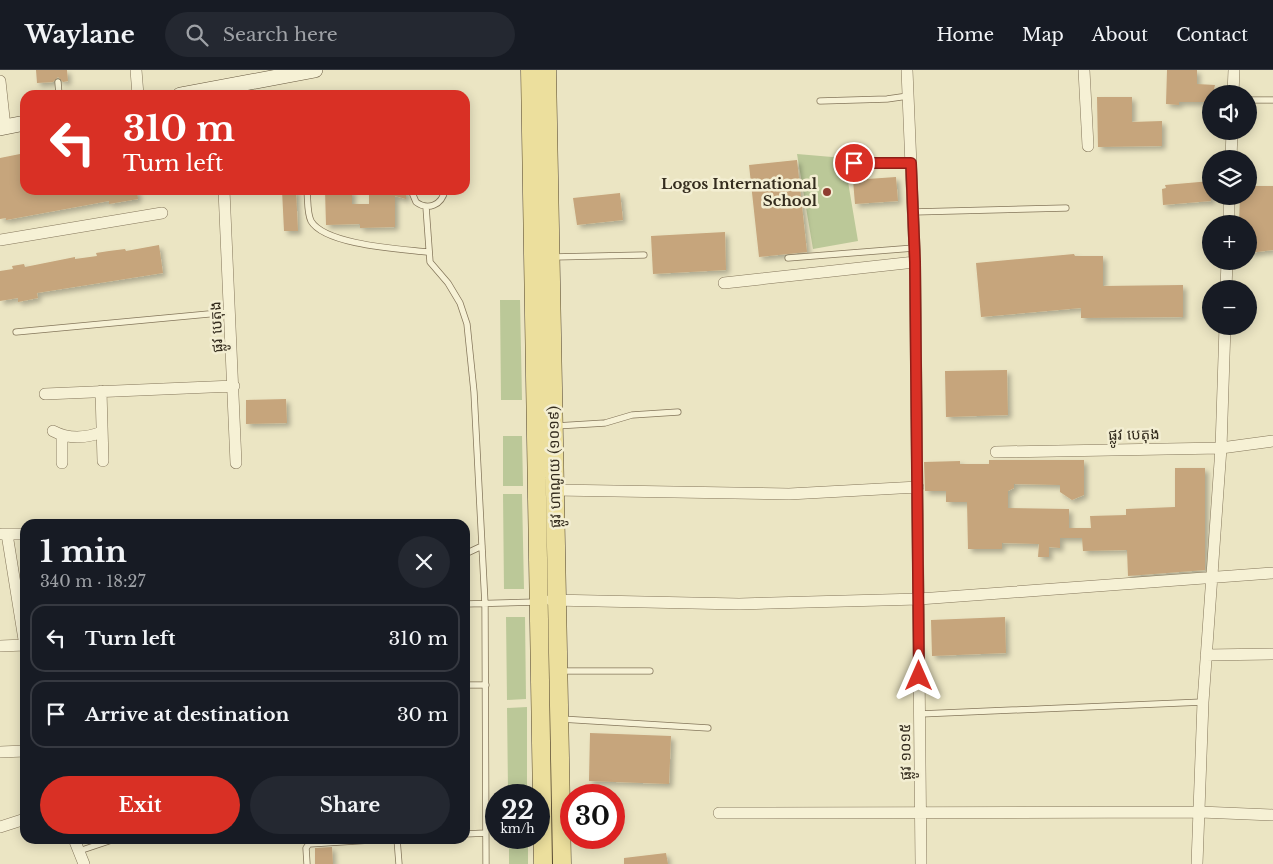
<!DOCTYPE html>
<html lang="en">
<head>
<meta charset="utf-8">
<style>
	body { margin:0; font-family:"Libre Baskerville","Noto Sans Khmer",serif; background:#242831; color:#f1f3f6; height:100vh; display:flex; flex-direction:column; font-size:19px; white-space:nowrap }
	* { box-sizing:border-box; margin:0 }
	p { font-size:16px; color:#9ea1a6 }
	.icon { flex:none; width:28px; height:28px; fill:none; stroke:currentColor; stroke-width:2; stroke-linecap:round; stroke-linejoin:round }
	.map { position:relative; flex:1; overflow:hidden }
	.details { position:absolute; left:20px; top:449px; width:450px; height:325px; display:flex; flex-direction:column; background:#171b24; border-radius:15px; box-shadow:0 2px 12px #0003 }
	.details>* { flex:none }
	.hud { position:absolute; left:20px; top:20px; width:450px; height:105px; border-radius:15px; box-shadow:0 2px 12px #0003; background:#d93025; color:#fff; overflow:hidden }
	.controls { position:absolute; left:1202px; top:15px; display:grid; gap:10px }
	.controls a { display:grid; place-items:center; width:55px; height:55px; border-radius:50%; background:#171b24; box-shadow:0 2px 12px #0003; font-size:25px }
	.speed { position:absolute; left:485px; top:714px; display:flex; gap:10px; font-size:25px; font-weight:700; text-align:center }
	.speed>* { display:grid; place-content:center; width:65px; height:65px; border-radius:50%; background:#171b24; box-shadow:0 2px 12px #0003; line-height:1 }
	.speed small { font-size:12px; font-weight:400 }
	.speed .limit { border:8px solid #d22; background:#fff; color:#111 }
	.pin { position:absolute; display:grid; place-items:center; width:42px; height:42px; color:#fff; margin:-21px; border:2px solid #fff; border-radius:50%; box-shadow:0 1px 5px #0007 }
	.me { position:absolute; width:55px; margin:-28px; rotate:0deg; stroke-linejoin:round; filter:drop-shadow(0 0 4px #0008) }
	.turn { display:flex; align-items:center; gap:18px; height:105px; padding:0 20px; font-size:22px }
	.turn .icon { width:65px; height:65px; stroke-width:2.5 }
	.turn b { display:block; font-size:35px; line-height:42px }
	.round { display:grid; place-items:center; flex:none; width:52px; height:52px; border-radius:26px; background:#242831 }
	.overview { display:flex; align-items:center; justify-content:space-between; height:85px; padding:0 20px }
	h1 { font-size:30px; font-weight:700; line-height:38px }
	.action { display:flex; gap:10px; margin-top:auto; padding:10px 20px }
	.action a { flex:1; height:58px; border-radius:30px; background:#d93025; color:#fff; font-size:20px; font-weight:700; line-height:58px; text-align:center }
	.action a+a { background:#242831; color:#f1f3f6 }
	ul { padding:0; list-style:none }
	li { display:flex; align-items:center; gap:15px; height:68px; margin:0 10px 8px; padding:0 10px; border:2px solid #363941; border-radius:15px }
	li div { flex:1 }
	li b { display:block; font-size:19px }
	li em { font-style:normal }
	header { display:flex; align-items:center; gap:30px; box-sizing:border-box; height:70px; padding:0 25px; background:#171b24; border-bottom:1px solid #363941 }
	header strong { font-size:24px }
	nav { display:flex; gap:28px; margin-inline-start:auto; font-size:18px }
	.search { width:350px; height:45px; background:#242831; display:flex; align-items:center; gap:12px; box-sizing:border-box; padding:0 18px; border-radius:28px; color:#9ea1a6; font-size:19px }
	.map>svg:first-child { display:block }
</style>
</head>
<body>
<header>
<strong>Waylane</strong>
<div class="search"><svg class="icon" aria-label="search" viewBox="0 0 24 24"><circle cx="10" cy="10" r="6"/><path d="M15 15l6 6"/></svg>Search here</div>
<nav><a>Home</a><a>Map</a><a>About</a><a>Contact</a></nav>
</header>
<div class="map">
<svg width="1273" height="794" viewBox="0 0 1273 794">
	<defs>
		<filter id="shadow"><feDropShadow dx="3.5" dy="3.5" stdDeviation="2.5" flood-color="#0004"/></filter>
	</defs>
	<rect width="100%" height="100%" fill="#ebe5c3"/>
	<!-- green -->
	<path fill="#bbc898" d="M797,84L844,88L858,171L813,179Z
		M500,230H520L522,330H501Z
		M503,366H522L523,416H503Z
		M503,424H522L524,519H504Z
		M506,547H525L526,629L507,630Z
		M527,637V720H508L507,638Z
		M509,768H528V794H509Z"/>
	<!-- building -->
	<path fill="#c6a57b" filter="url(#shadow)" d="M36,0H67L68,11L63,12L58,7L53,12L37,13Z
		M1167,0H1197V14L1215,15L1211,32H1179V35L1166,34Z
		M1097,27H1132V52L1162,51V76L1098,77Z
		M25,83V120H137L138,129L109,134V131L6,150V148L0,149V88Z
		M797,90L807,182L759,187L749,95Z
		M896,107L898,131L855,134L853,110Z
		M1211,111V131L1163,135L1162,119L1166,118L1165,115Z
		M1249,116H1273V180L1249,183V154H1239L1240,126H1249Z
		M282,120H296L298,161H284Z
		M325,120H352V134H369V120H406V129L395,126V157L360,158V154L326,155Z
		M620,123L623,150L577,155L573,128Z
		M725,162L726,200L653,204L651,166Z
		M159,175L163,203L37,223L38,228L18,232V228L0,231V201L13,199L12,196L24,194L25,197L75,187V189L97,186L96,183L109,181L125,179L126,181Z
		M1074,184L1075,186H1103V216L1183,215V247L1081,248V238L981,247L976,193Z
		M1007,300L1008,345L946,347L945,301Z
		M286,329L287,353L246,354V330Z
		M989,390H1084V425L1072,430L1060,422V415L1014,414V418L1008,421V438L1069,439V458H1091L1090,446L1126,445V439L1175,437V398H1205V500L1128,506L1127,480L1083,481L1082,468H1060V478L1049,477V487H1038L1039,474L1002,473V479H968L967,432H946V421H925L924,392L960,391V394H989Z
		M1005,547L1006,583L932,586L931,550Z
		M590,663L671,666L669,714L589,711Z
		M332,777L333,794H315V778Z
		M666,783L668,794H624V788Z"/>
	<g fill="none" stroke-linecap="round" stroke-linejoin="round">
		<!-- service casing -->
		<g stroke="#84765b" stroke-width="7">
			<path id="service" d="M58,12L59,25
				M1249,30H1273
				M820,31L887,29L908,26
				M854,93H911
				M411,120L416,132C428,141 442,135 445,120
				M307,121C308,130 307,143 311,151C325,175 401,179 427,182
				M426,137L430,192L448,213L460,233L467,254L474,322L485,534L486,794
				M913,142L1066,138
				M553,187L644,185
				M788,188L914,178
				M16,262L230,242
				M556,356L605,353L632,345L678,342
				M465,484L482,476
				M465,534L537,532
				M560,601H650
				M465,615H486
				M920,644L1203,632
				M561,649L708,658
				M465,764L486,763
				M397,769L399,794
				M79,781L115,769
				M307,794L306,778L309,774L388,769"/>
		</g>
		<!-- minor casing -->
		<g stroke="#84765b" stroke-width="12">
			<path id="minor" d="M136,0L138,25
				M907,0L915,192L921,794
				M1084,0L1088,76
				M0,11L5,57
				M1233,24L1234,0
				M1231,89L1232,61
				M224,120L236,393
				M1229,154V126
				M0,170L162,143
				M724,213L915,192
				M1226,219L1227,191
				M101,321L103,391
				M45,324L234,316
				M53,361C68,369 86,368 102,362
				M996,382L1221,378L1273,371
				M62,393V366
				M555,420L789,424L918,417
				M2,464H25
				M7,464L25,576
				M551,530L739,534L919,529L1273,503
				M0,576L25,575
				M1206,585L1273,584
				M0,682L25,681
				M719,743L1200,742L1273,745
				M0,757L25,749
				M74,769L84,794
				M1197,794L1203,632L1221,378L1225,256"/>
		</g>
		<!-- secondary casing -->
		<g stroke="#65573e" stroke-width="16">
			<path id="secondary" d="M180,25L315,0
				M0,58L25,53"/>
		</g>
		<!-- primary casing -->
		<g stroke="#52442f" stroke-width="19">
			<path id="primary" d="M530,0L543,794
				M547,0L562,794"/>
		</g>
		<!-- service -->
		<use href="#service" stroke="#f6f1d5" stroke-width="5.5"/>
		<!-- minor -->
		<use href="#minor" stroke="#f6f1d5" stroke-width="11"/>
		<!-- secondary -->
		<use href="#secondary" stroke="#f6f1d5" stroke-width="15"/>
		<!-- primary -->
		<use href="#primary" stroke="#ecdf9d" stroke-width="18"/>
	</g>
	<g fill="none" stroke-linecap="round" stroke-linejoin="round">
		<!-- route casing -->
		<g stroke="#8d1f18" stroke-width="12">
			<path id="route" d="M854,93H911L915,192L919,606"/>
		</g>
		<!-- route -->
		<use href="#route" stroke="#d93025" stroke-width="9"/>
	</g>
	<!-- markers -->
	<circle fill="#8f3c2f" stroke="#f3eed2" stroke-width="2" cx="827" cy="122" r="5"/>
	<g text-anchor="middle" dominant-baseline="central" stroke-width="5" stroke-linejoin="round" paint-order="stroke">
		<!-- poi labels -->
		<g font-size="15" font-weight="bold" fill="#342c1e" stroke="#f3eed2" text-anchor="end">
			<text x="817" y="113">Logos International<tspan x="817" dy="17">School</tspan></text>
		</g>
		<!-- street labels -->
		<g font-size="15" fill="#342c1e" stroke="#f3eed2">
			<text transform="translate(216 257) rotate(-93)">ផ្លូវ បេតុង</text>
			<text transform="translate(1134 364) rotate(-1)">ផ្លូវ បេតុង</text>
			<text transform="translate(554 397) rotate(-91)">ផ្លូវ ហាណូយ (១០១៩)</text>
			<text transform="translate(905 682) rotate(-91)">ផ្លូវ ១០១៥</text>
		</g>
	</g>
</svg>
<div class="controls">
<a><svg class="icon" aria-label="sound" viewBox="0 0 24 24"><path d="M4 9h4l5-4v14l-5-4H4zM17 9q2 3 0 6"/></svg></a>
<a><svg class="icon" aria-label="layers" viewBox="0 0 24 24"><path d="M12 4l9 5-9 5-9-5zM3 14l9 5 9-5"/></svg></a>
<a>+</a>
<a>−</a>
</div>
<div class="speed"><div>22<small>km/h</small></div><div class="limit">30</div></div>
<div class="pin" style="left:854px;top:93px;background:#d93025"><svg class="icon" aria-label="arrive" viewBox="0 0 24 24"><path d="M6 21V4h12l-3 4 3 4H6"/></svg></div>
<svg class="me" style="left:919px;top:606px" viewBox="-20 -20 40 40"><path d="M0-17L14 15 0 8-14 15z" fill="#d93025" stroke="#fff" stroke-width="4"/></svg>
<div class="hud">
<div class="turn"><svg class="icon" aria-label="left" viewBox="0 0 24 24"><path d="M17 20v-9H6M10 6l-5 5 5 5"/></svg><div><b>310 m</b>Turn left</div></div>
</div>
<section class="details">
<div class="overview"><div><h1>1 min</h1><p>340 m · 18:27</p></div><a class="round"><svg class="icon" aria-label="close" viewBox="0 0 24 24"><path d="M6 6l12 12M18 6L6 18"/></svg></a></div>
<ul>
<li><svg class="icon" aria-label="left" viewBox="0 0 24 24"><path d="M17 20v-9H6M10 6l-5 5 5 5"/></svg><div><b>Turn left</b></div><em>310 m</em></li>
<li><svg class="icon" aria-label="arrive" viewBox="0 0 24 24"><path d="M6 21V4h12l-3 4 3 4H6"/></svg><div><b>Arrive at destination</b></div><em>30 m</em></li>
</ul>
<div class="action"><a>Exit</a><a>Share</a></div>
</section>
</div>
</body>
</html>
